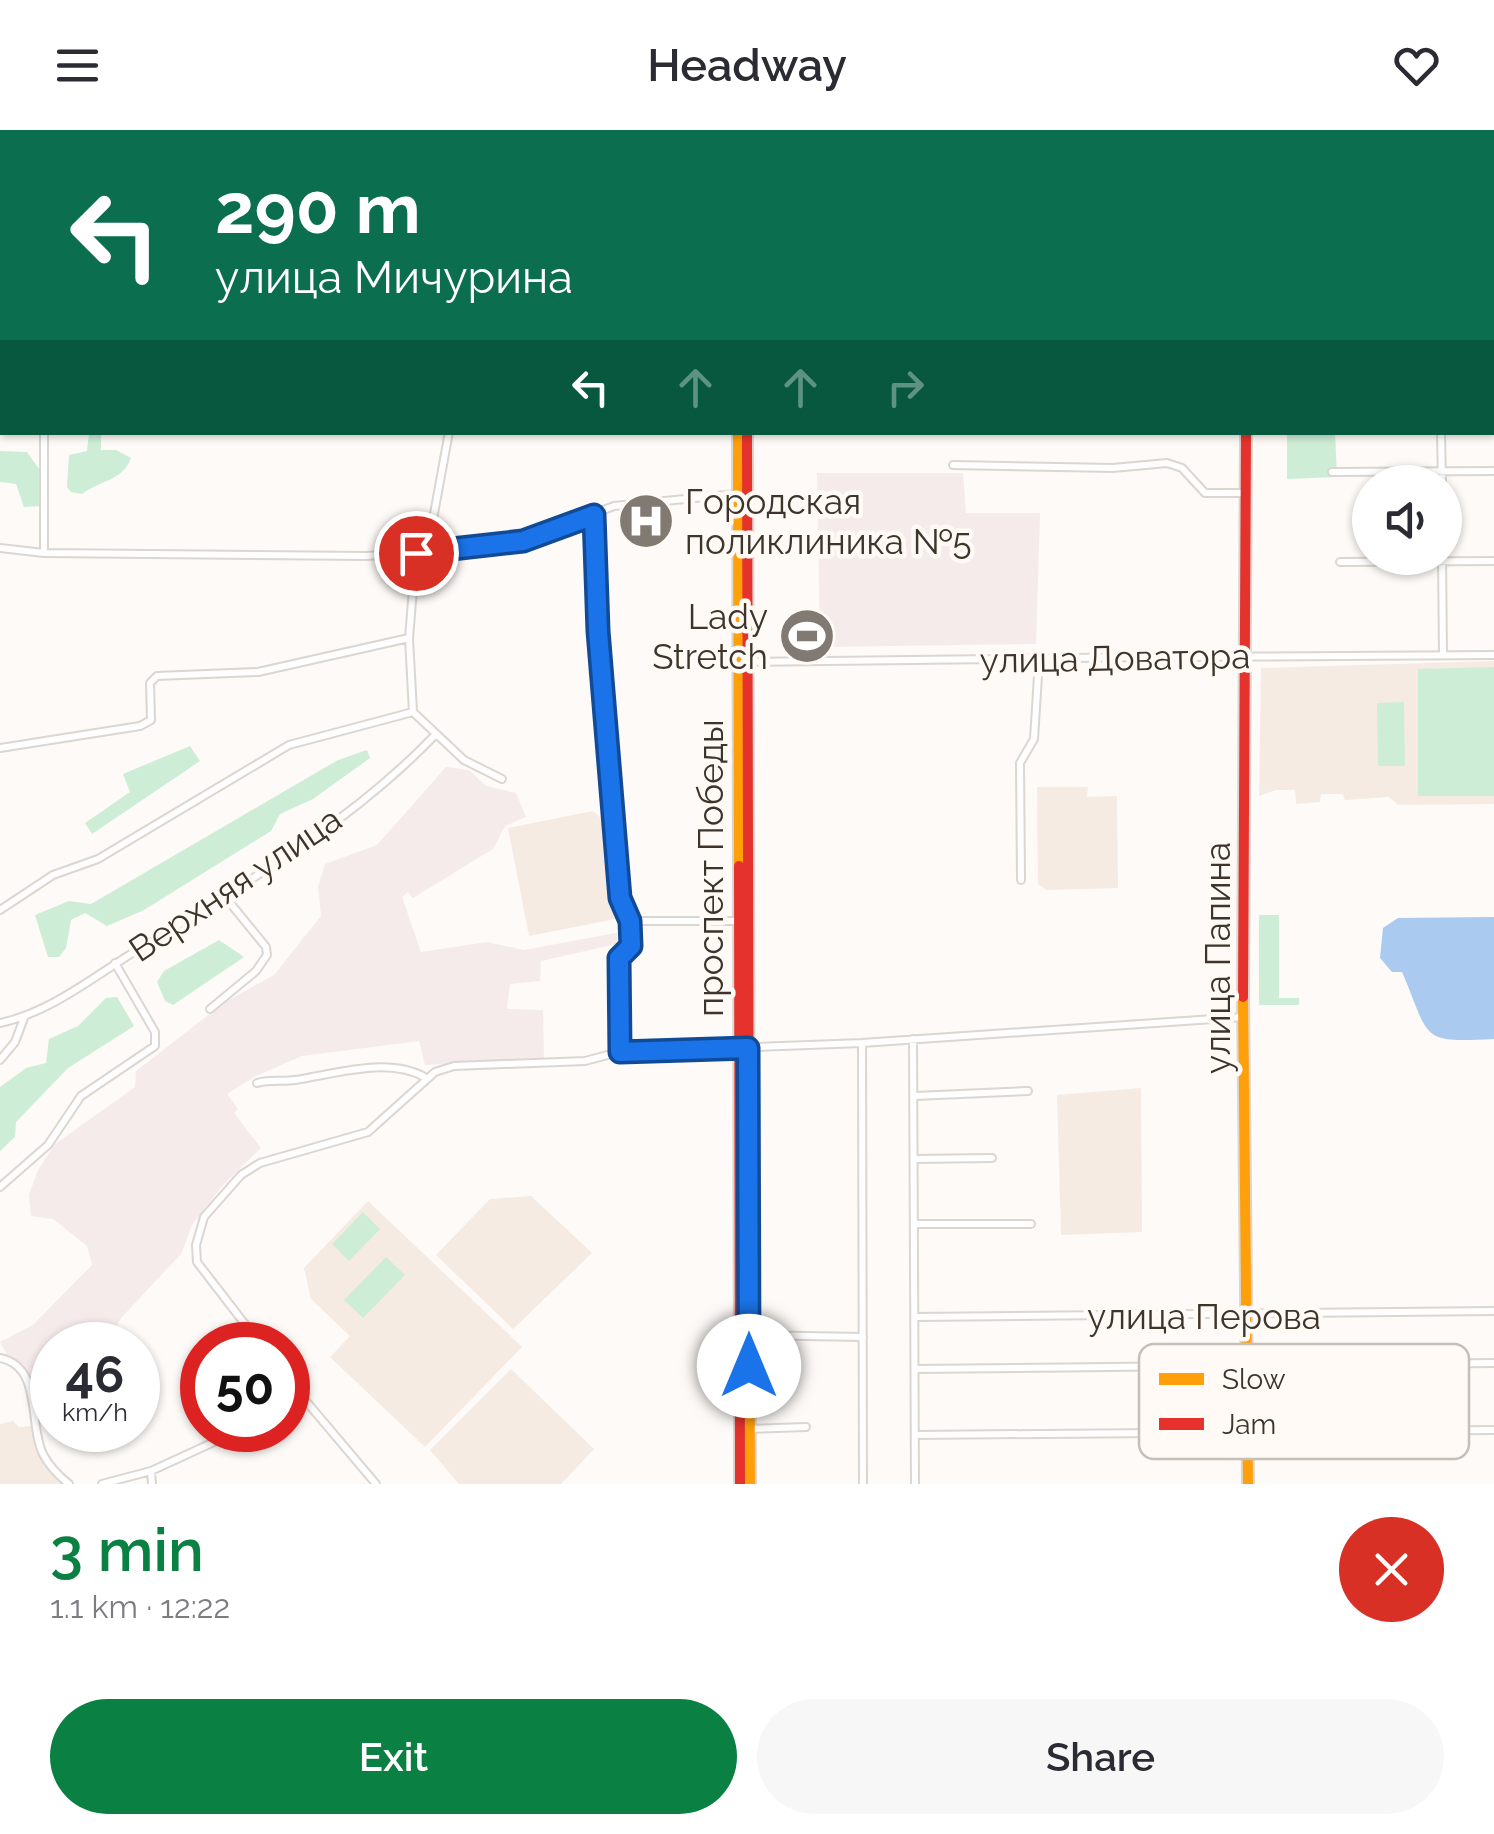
<!DOCTYPE html>
<html lang="en">
<head>
<meta charset="utf-8">
<style>
	body { margin:0; font-family:Raleway,sans-serif; background:#f7f7f7; color:#2b2b33; height:100vh; display:flex; flex-direction:column; font-size:38px; white-space:nowrap }
	* { box-sizing:border-box; margin:0 }
	p { font-size:32px; color:#7c7c81 }
	.icon { flex:none; width:55px; height:55px; fill:none; stroke:currentColor; stroke-width:2; stroke-linecap:round; stroke-linejoin:round }
	.map { position:relative; height:1354px; overflow:hidden }
	.sheet { display:flex; flex-direction:column; background:#fff; flex:1 }
	.sheet>* { flex:none }
	.guide { position:absolute; left:0px; top:0px; width:1495px; height:305px; box-shadow:0 2px 8px #0004; background:#0b6e4f; color:#fff; overflow:hidden }
	.tools { position:absolute; left:1352px; top:335px; display:grid; gap:20px }
	.tools a { display:grid; place-items:center; width:110px; height:110px; border-radius:50%; background:#fff; box-shadow:0 2px 8px #0004; font-size:50px }
	.speed { position:absolute; left:30px; top:1192px; display:flex; gap:20px; font-size:50px; font-weight:700; text-align:center }
	.speed>* { display:grid; place-content:center; width:130px; height:130px; border-radius:50%; background:#fff; box-shadow:0 2px 8px #0004; line-height:1 }
	.speed small { font-size:25px; font-weight:400 }
	.speed .limit { border:15px solid #d22; background:#fff; color:#111 }
	.pin { position:absolute; display:grid; place-items:center; width:85px; height:85px; color:#fff; margin:-42px; border:5px solid #fff; border-radius:50%; box-shadow:0 2px 10px #0007 }
	.me { position:absolute; width:110px; margin:-55px; rotate:0deg; stroke-linejoin:round; filter:drop-shadow(0 0 8px #0008) }
	.turn { display:flex; align-items:center; gap:35px; height:210px; padding:0 50px; font-size:45px }
	.turn .icon { width:130px; height:130px; stroke-width:2.5 }
	.turn b { display:block; font-size:70px; line-height:85px }
	.lanes { display:flex; align-items:center; height:95px; padding:0 50px; background:#0003; justify-content:center; gap:50px; direction:ltr }
	.lanes .off { opacity:.35 }
	.round { display:grid; place-items:center; flex:none; width:105px; height:105px; border-radius:52px; background:#f7f7f7 }
	.overview { display:flex; align-items:center; justify-content:space-between; height:170px; padding:0 50px }
	h1 { font-size:60px; font-weight:600; line-height:75px; color:#0b8043 }
	.action { display:flex; gap:20px; margin-top:auto; padding:20px 50px }
	.action a { flex:1; height:115px; border-radius:60px; background:#0b8043; color:#fff; font-size:40px; font-weight:600; line-height:115px; text-align:center }
	.action a+a { background:#f7f7f7; color:#2b2b33 }
	header { display:flex; justify-content:space-between; align-items:center; height:130px; padding:0 50px; background:#fff; font-size:45px; font-weight:600 }
	.map>svg:first-child { display:block }
</style>
</head>
<body>
<header><svg class="icon" aria-label="menu" viewBox="0 0 24 24"><path d="M4 6h16M4 12h16M4 18h16"/></svg>Headway<svg class="icon" aria-label="heart" viewBox="0 0 24 24"><path d="M12 20l-8-8c-3-5 5-10 8-4 3-6 11-1 8 4z"/></svg></header>
<div class="map">
<svg width="1494" height="1354" viewBox="0 0 1494 1354">
	<rect width="100%" height="100%" fill="#fdfaf7"/>
	<!-- industrial -->
	<path fill="#f5ebea" d="M817,343H963L966,383H1040L1036,514L820,517Z
		M446,637L469,640L486,656L516,663L526,687L505,696L493,719L413,768L408,762L402,767L421,822L487,812L524,820L621,802L625,812L541,831L540,851L510,854L507,879L543,880L544,929L425,935L419,911L302,926L256,946L227,964L238,979L234,983L261,1018L223,1055L192,1095L181,1124L122,1187L104,1215H52V1273L44,1281L25,1239L8,1226L0,1212L33,1195L92,1135L87,1116L53,1089L31,1086L29,1065L38,1040L54,1015L135,957L136,941L225,872L274,845L321,786L318,757L325,734L377,715Z"/>
	<!-- education -->
	<path fill="#f5ebe3" d="M1494,531V674L1398,675L1389,667L1345,670L1343,664H1321L1320,672L1296,674L1295,660H1276L1259,666L1261,538Z
		M1037,657H1088L1087,667L1117,666L1118,758L1046,760L1038,754Z
		M593,681L603,690L615,789L529,806L508,698Z
		M1141,958L1142,1102L1061,1105L1057,965Z
		M531,1066L592,1123L513,1199L436,1125L490,1069Z
		M368,1071L522,1217L425,1317L330,1227L350,1206L311,1169L304,1138Z
		M511,1239L594,1319L561,1354H459L430,1320Z
		M13,1291L19,1297L33,1296L41,1327L61,1354H0V1294Z"/>
	<!-- green -->
	<path fill="#cdedd6" d="M1287,303H1335L1337,347L1287,349Z
		M89,304L101,305V320H116L131,328C123,351 100,350 82,364L71,362L67,357L69,325L87,321Z
		M0,321L27,322L39,339L40,376L24,377L16,354L0,352Z
		M1494,537V666H1418V539Z
		M1404,572L1405,636H1378L1377,573Z
		M190,616L200,631L92,704L85,693L130,662L123,644Z
		M367,620L370,628L313,669L280,684L271,701L144,780L107,796L85,783L71,790L66,818L59,827H48L35,785L69,771L91,774L338,630Z
		M1259,785H1279V868H1299V875H1259Z
		M219,810L244,827L173,875L165,871L157,852L164,841Z
		M117,867L134,896L68,938L16,992L15,1007L0,1021V957L26,938L46,933L49,909L78,896L106,868Z
		M363,1082L380,1099L349,1131L332,1114Z
		M386,1127L405,1145L363,1188L344,1170Z"/>
	<!-- water -->
	<path fill="#abcaef" d="M1494,787V909C1418,913 1431,909 1402,842H1392L1380,828L1383,798L1398,788Z"/>
	<g fill="none" stroke-linecap="round" stroke-linejoin="round">
		<!-- street casing -->
		<g stroke="#dbd6d0" stroke-width="10">
			<path id="street" d="M501,2V0
				M0,165L2,166
				M1492,251H1494
				M0,293L2,294
				M1441,302L1442,352
				M953,335L1113,338L1167,333L1182,338L1205,363H1245
				M1332,342L1494,341
				M594,385L598,501L620,768L631,791V816L619,828V922
				M0,418L44,423L366,426L481,418L523,411L614,376L736,364
				M427,422L449,302
				M44,423V302
				M416,423L409,508L413,582L464,630L502,649
				M1442,428L1443,525
				M1340,432L1494,431
				M748,532C997,529 1245,525 1494,525
				M0,618L140,596L151,590L150,553L157,546L258,542L409,508
				M1021,750L1020,633L1034,609L1039,530
				M0,780L53,745L98,729L289,615L413,582
				M631,791H737
				M210,879L256,841L267,825L266,817L226,768
				M0,893C52,882 97,844 142,817C243,755 352,692 435,605
				M913,909L915,1354
				M862,913L863,1354
				M0,930L15,912L24,888
				M257,953C270,949 282,952 295,950C335,944 389,926 426,948
				M915,966L1028,961
				M914,1029L992,1028
				M0,1057L48,1015L81,966L155,916V902L115,833
				M914,1094H1031
				M915,1187L1494,1181
				M750,1205L863,1207
				M261,1215L197,1132L196,1115L204,1087L241,1045L260,1033L368,1002L435,942L454,936L585,931L619,922L862,913L1243,887
				M0,1228C43,1237 28,1294 43,1324C49,1336 59,1346 69,1354
				M915,1239L1494,1233
				M288,1249L305,1270L288,1278
				M305,1270L376,1354
				M749,1299L806,1297
				M915,1305L1494,1300
				M151,1341L152,1354
				M102,1354L151,1341L240,1300"/>
		</g>
		<!-- slow casing -->
		<g stroke="#dbd6d0" stroke-width="14">
			<path id="slow" d="M738,302L739,736
				M1243,867L1248,1354
				M749,1142L750,1354"/>
		</g>
		<!-- jam casing -->
		<g stroke="#dbd6d0" stroke-width="14">
			<path id="jam" d="M741,0V2
				M749,0V2
				M1249,2L1250,0
				M747,302L749,1142
				M739,736L740,1354
				M1243,867L1246,302"/>
		</g>
		<!-- street -->
		<use href="#street" stroke="#fffefe" stroke-width="6"/>
		<!-- slow -->
		<use href="#slow" stroke="#ff9f0a" stroke-width="10"/>
		<!-- jam -->
		<use href="#jam" stroke="#e5322d" stroke-width="10"/>
	</g>
	<g fill="none" stroke-linecap="round" stroke-linejoin="round">
		<!-- route casing -->
		<g stroke="#114b97" stroke-width="25">
			<path id="route" d="M416,423L523,411L594,385L598,501L620,768L630,791L631,816L619,828L620,922L748,918L749,1236"/>
		</g>
		<!-- route -->
		<use href="#route" stroke="#1a73e8" stroke-width="18"/>
	</g>
	<!-- icons -->
	<defs>
		<g id="hospital-disc" transform="scale(2.875)"><circle r="9.5" fill="#807a72" stroke="#fffaf5"/><path d="M-5-5h3v3.5h4V-5h3V5h-3V1.5h-4V5h-3Z" fill="#fff"/></g>
		<g id="stadium-disc" transform="scale(2.875)"><circle r="9.5" fill="#807a72" stroke="#fffaf5"/><path d="M0-5a6.5 5 0 1 0 0 10a6.5 5 0 1 0 0-10ZM-3.5-1.8h7v3.6h-7Z" fill="#fff"/></g>
	</defs>
	<g fill-rule="evenodd">
		<use href="#hospital-disc" x="646" y="391"/>
		<use href="#stadium-disc" x="807" y="506"/>
	</g>
	<g text-anchor="middle" dominant-baseline="central" stroke-width="9" stroke-linejoin="round" paint-order="stroke">
		<!-- poi labels -->
		<g font-size="35" fill="#3d352b" stroke="#fffaf5" text-anchor="start">
			<text x="685" y="371">Городская<tspan x="685" dy="40">поликлиника №5</tspan></text>
			<text x="768" y="486" text-anchor="end">Lady<tspan x="768" dy="40">Stretch</tspan></text>
		</g>
		<!-- street labels -->
		<g font-size="35" fill="#3d352b" stroke="#fffaf5">
			<text transform="translate(1115 528) rotate(-1)">улица Доватора</text>
			<text transform="translate(710 738) rotate(-90)">проспект Победы</text>
			<text transform="translate(235 754) rotate(-34)">Верхняя улица</text>
			<text transform="translate(1217 828) rotate(-90)">улица Папина</text>
			<text x="1204" y="1186">улица Перова</text>
		</g>
	</g>
	<!-- legend -->
	<rect x="1139" y="1214" width="330" height="115" rx="15" fill="#fffaf5" stroke="#c5bfb8" stroke-width="2.5"/>
	<rect x="1159" y="1243" width="45" height="12" fill="#ff9f0a"/>
	<rect x="1159" y="1288" width="45" height="12" fill="#e5322d"/>
	<g font-size="28" fill="#3d352b">
		<text x="1222" y="1259">Slow</text>
		<text x="1222" y="1304">Jam</text>
	</g>
</svg>
<div class="tools">
<a><svg class="icon" aria-label="sound" viewBox="0 0 24 24"><path d="M4 9h4l5-4v14l-5-4H4zM17 9q2 3 0 6"/></svg></a>
</div>
<div class="speed"><div>46<small>km/h</small></div><div class="limit">50</div></div>
<div class="pin" style="left:416px;top:423px;background:#d93025"><svg class="icon" aria-label="arrive" viewBox="0 0 24 24"><path d="M6 21V4h12l-3 4 3 4H6"/></svg></div>
<svg class="me" style="left:749px;top:1236px" viewBox="-20 -20 40 40"><circle r="19" fill="#fff"/><path d="M0-13L10 11 0 6-10 11z" fill="#1a73e8"/></svg>
<div class="guide">
<div class="turn"><svg class="icon" aria-label="left" viewBox="0 0 24 24"><path d="M17 20v-9H6M10 6l-5 5 5 5"/></svg><div><b>290 m</b>улица Мичурина</div></div>
<div class="lanes"><svg class="icon" aria-label="left" viewBox="0 0 24 24"><path d="M17 20v-9H6M10 6l-5 5 5 5"/></svg><svg class="icon off" aria-label="ahead" viewBox="0 0 24 24"><path d="M12 20V5M6 11l6-6 6 6"/></svg><svg class="icon off" aria-label="ahead" viewBox="0 0 24 24"><path d="M12 20V5M6 11l6-6 6 6"/></svg><svg class="icon off" aria-label="right" viewBox="0 0 24 24"><path d="M7 20v-9h11M14 6l5 5-5 5"/></svg></div>
</div>
</div>
<section class="sheet">
<div class="overview"><div><h1>3 min</h1><p>1.1 km · 12:22</p></div><a class="round" style="background:#d93025;color:#fff"><svg class="icon" aria-label="close" viewBox="0 0 24 24"><path d="M6 6l12 12M18 6L6 18"/></svg></a></div>
<div class="action"><a>Exit</a><a>Share</a></div>
</section>
</body>
</html>
